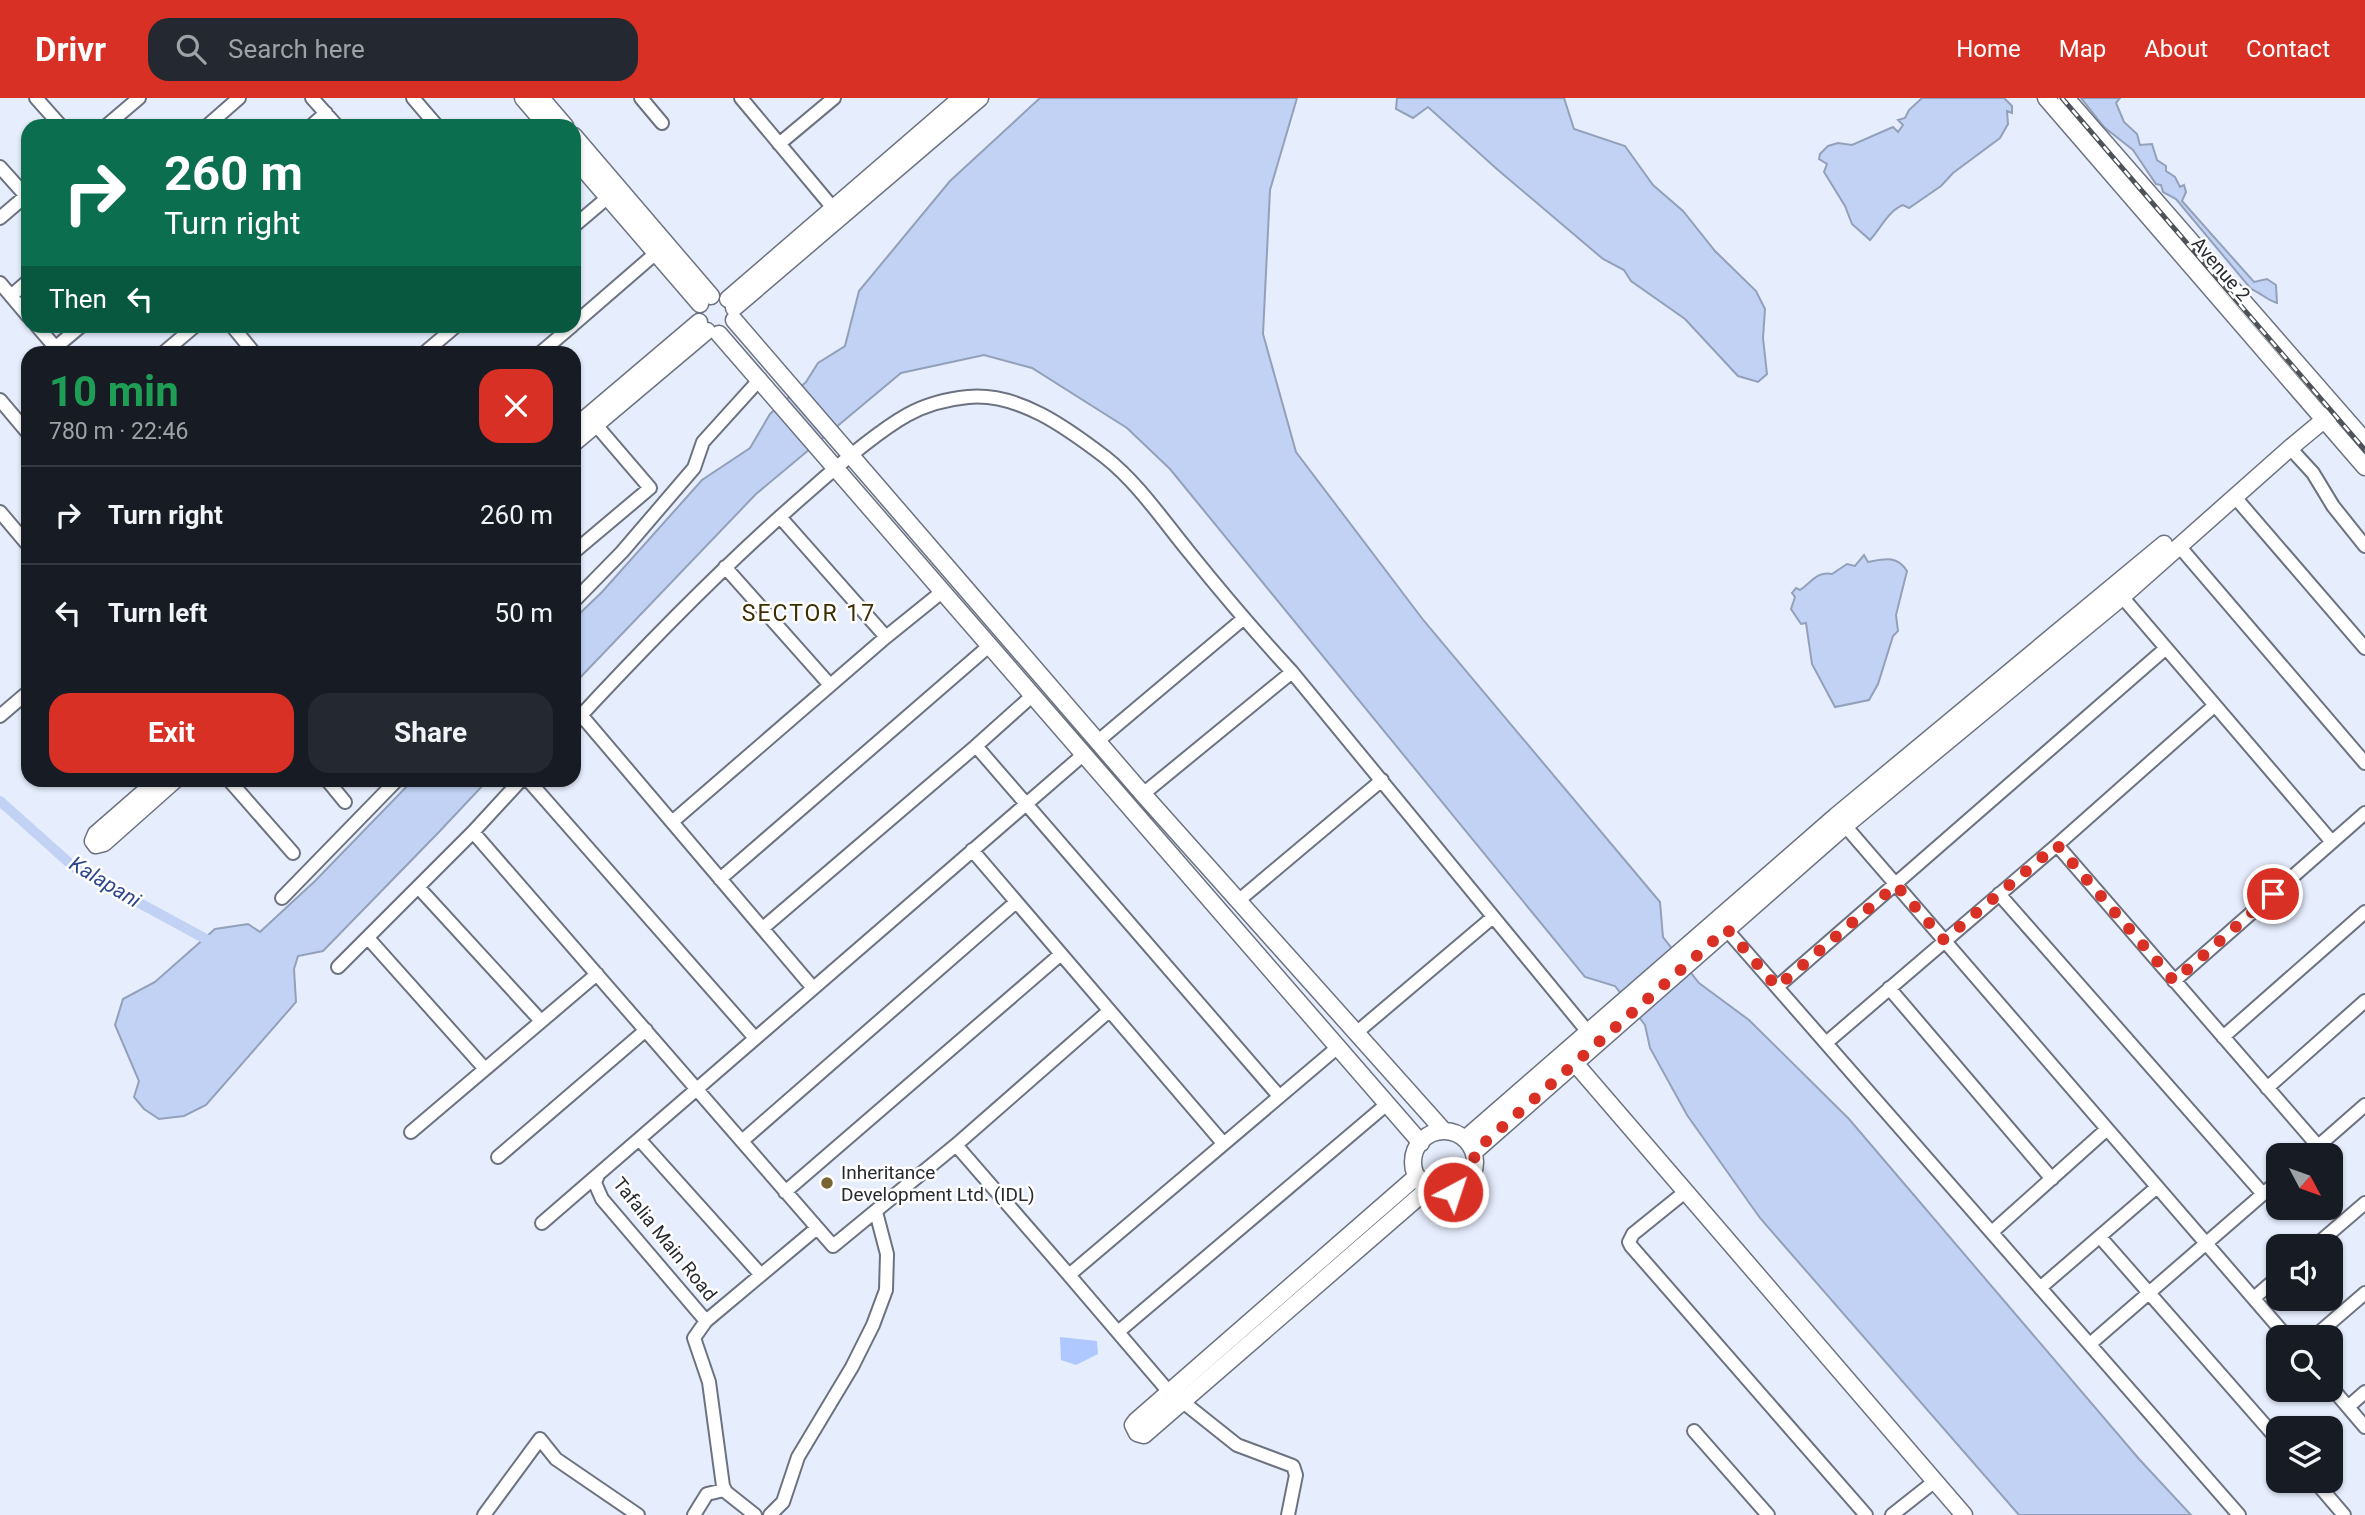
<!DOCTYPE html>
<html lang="en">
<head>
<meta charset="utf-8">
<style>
	body { margin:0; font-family:Roboto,sans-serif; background:#242831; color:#f1f3f6; height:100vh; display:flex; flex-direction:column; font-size:26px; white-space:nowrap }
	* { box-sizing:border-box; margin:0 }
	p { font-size:23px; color:#9ea1a6 }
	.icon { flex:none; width:38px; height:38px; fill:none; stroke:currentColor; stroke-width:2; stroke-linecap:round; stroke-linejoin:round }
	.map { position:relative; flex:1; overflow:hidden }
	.details { position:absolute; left:21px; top:248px; width:560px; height:441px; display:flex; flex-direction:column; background:#171b24; border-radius:21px; box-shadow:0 2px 5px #0004 }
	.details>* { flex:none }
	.banner { position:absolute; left:21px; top:21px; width:560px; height:214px; border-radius:21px; box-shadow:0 2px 5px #0004; background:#0b6e4f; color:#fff; overflow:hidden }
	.needle { width:46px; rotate:131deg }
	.fabs { position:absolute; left:2266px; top:1045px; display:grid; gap:14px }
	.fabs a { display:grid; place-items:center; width:77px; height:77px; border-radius:14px; background:#171b24; box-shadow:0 2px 5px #0004; font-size:35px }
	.pin { position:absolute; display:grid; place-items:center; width:60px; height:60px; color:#fff; margin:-30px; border:4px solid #fff; border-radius:50%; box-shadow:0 2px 7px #0007 }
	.me { position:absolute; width:77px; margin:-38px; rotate:40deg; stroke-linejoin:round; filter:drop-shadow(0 0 5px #0008) }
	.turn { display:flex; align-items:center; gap:24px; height:147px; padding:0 28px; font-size:32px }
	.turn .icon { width:91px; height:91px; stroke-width:2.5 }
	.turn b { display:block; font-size:49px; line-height:60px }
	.then { display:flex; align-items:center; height:66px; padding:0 28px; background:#0003; gap:14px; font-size:26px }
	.round { display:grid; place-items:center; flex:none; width:74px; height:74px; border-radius:21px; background:#242831 }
	.head { display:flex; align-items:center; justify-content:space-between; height:119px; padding:0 28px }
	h1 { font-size:42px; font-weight:700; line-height:52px; color:#1e9e55 }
	.button { display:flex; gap:14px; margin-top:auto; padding:14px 28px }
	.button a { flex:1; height:80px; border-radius:21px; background:#d93025; color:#fff; font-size:28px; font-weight:700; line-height:80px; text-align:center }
	.button a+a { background:#242831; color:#f1f3f6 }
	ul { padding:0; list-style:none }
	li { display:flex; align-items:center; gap:21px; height:98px; padding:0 28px; border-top:2px solid #363941 }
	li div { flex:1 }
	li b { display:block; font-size:26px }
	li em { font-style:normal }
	header { display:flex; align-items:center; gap:42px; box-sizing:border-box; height:98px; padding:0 35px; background:#d93025; color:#fff }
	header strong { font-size:33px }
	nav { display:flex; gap:38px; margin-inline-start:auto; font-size:24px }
	.search { width:490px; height:63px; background:#242831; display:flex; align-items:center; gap:18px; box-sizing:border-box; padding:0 24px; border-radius:21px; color:#9ea1a6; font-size:26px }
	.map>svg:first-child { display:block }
</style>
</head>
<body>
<header>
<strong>Drivr</strong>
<div class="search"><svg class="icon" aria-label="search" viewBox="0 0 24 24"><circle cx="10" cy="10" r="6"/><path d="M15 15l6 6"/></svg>Search here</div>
<nav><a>Home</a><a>Map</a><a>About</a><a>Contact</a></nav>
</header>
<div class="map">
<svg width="2365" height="1417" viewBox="0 0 2365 1417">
	<rect width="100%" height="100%" fill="#e6edfd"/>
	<!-- green -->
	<path fill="#afc8ff" d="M1060,1239L1097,1243L1098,1256L1076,1267L1061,1262Z"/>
	<!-- water -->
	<path fill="#c1d2f4" stroke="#93a0b9" stroke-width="2" d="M1040,0H1297L1270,92L1263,236L1296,354L1424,523L1660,804L1663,839L1699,885L1749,922L1849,1021L2139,1361L2191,1417H2019L1760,1120L1687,1017L1650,950L1645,927L1615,888L1585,879L1170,371L1127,330L1032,270L984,257L901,275L756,396L574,586V521L602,494L702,382L750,350L770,316L806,284L818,265L845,248L859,193L950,83Z
		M1397,0H1564L1574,31L1625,48L1653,87L1683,113L1715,153L1756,193L1765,211L1763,240L1767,276L1758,284L1738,278L1685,221L1631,183L1624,172L1603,161L1498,72L1428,9L1413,20L1396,11Z
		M1922,0H2004L2012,8V15L2007,13L2008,26L2000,40L1953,75L1941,88L1909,110L1903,107C1888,113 1881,130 1870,142L1852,126L1845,108L1824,74L1827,66L1819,61L1820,56L1828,48L1838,45L1852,47L1893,29L1898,34L1903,27L1898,22L1905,20L1909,12Z
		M2081,0H2120L2116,5L2124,24L2137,36L2140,47L2152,46L2157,62L2166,68V73L2175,79L2180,89L2184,87L2186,94L2182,103L2254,184L2267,181L2276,187L2277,205C2267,202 2261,195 2251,191L2176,101L2163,94L2161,87L2156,86L2133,52L2104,29Z
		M1864,457L1868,464C1884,461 1897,457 1907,473L1896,517L1898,533L1893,538L1878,586L1869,602L1835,609L1812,566L1806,525L1801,526L1791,511L1795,499L1792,495L1796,490L1800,492C1811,485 1816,473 1832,476L1847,466L1855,468Z
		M412,683H487L438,735L323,853L298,858L294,871L296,904L206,1007L184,1018L159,1021L144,1011L134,999L139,983L115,927L123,901L155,884L215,831L248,826L260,834L315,783Z"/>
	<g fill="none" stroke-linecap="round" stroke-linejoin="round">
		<!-- canal -->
		<path stroke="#c1d2f4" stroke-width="10" d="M0,703L75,770L215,846"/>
		<!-- street casing -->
		<g stroke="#6c7280" stroke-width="16">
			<path id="street" d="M36,0L61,28
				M312,0L337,28
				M413,0L437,28
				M641,0L662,25
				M741,0L833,110
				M106,28L139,0
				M207,28L239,0
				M311,28L326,15
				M779,46L834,0
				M0,69L26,98
				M0,120L28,96
				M574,128L607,100
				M0,185L28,218
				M11,198L28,183
				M574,226L656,155
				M37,228L61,256
				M232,228L255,256
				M56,249L81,228
				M162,256L195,228
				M423,256L456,228
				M539,256L572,228
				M0,302L28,335
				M2290,350L2313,375L2333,408L2365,448
				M2234,398L2365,550
				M0,414L28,447
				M780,419L886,539
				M2179,448L2365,665
				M574,454L650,390L596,327
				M725,469L830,587
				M2118,494L2332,744
				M574,503L622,454L694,370L703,344L760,281
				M581,617L813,890
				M0,618L28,594
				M574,625C648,545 725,466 807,395C835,370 875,335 907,317C925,307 947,301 968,299C1018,294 1067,330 1105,359C1138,385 1162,421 1189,454C1222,495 1256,535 1292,574L1588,934
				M1098,643L1243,521
				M976,648L1279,998
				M229,682L293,755
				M327,682L345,704
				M528,682L755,940
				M1143,696L1292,574
				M1841,723L2287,1239
				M672,724L886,539L943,493
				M473,734L833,1148L956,1047L1109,913
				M2057,747L2318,1048
				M972,752L1223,1045
				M720,781L989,548
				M418,789L541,923
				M1999,796L2263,1096
				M282,800L397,682
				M1238,803L1382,682
				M763,830L976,648L1033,597
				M1726,831L2239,1417
				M368,840L485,971
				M338,869L473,734L521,682
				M2174,883L2365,715
				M1777,889L2165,551
				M1889,890L2052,1081
				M1356,935L1493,819
				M2223,939L2365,814
				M1826,945L2057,747L2214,608
				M2267,990L2365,903
				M411,1034L597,876
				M639,1041L761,1177
				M742,1043L1016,804
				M956,1047L1069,1177L1338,949
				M2308,1057L2365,1007
				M498,1059L646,932
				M598,1077L595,1085L602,1101L706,1223L694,1240L709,1284L723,1388L726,1394L755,1417
				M785,1094L1061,856
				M1685,1094L1633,1136L1629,1144L1631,1148L1866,1417
				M542,1125L1084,656
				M1992,1134L2107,1031
				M2100,1139L2278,1342
				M2315,1148L2365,1105
				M1069,1177L1169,1294
				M2040,1190L2157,1089
				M2254,1200L2278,1179
				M706,1223L817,1130
				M1118,1234L1387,1006
				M2314,1239L2365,1195
				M2090,1246L2278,1083
				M2331,1289L2365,1329
				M1183,1304L1237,1347L1293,1368L1296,1377L1288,1417
				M2348,1309L2365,1294
				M1694,1333L1768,1417
				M2314,1382L2344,1417
				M484,1417L540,1341L556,1361L638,1417
				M694,1417L707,1396L724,1392
				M770,1417L783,1404L798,1359L852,1269L873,1227L886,1192L887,1156L876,1114
				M1892,1417L1935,1383"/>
		</g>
		<!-- secondary casing -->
		<g stroke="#6c7280" stroke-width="19">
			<path id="secondary" d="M523,0L547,28
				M541,0L565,28
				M2046,0L2365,369
				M2066,0L2365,343
				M574,38L711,198
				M574,60L700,206
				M728,201L961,0
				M734,210L980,0
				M734,222L1143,696L1444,1033
				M719,236L1421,1045
				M574,330L699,224
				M574,345L707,233
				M158,682L96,736L93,743L96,747L104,745L175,682
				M1574,964L1964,1417
				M1413 1064a31 31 0 1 1 62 0a31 31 0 1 1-62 0Z
				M1465,1041L1836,718L2164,446
				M1474,1054L1845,728L2122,499L2290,350L2337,311
				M1417,1078L1136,1323L1133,1327L1137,1335L1144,1337L1429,1090"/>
		</g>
		<!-- street -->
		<use href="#street" stroke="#fff" stroke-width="12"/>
		<!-- secondary -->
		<use href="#secondary" stroke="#fff" stroke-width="16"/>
		<!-- rail casing -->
		<g stroke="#4e5259" stroke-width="5">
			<path id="rail" d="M2062,0L2365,352"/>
		</g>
		<!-- rail -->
		<use href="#rail" stroke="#fff" stroke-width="2.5" stroke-dasharray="8" stroke-linecap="butt"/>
	</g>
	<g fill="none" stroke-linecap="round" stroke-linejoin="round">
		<!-- route -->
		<path stroke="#d93025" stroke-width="12" stroke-dasharray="0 21.6" d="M1453,1094C1470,1085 1476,1073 1474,1054L1727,831L1777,889L1896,787L1944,842L2057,747L2174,883L2273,796"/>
	</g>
	<!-- markers -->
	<circle fill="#796433" stroke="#fff" stroke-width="2.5" cx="827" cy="1085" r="7"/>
	<g text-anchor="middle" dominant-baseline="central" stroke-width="5" stroke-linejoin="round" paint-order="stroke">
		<!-- street labels -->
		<g font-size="19" fill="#272a2f" stroke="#fff">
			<text transform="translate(2221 171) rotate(49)">Avenue 2</text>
			<text transform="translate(665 1141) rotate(51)">Tafalia Main Road</text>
		</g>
		<!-- poi labels -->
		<g font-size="19" fill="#272a2f" stroke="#fff" text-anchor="start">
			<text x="841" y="1074">Inheritance<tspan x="841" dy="22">Development Ltd. (IDL)</tspan></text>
		</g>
		<!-- water labels -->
		<g font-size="21" font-style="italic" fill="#2d478a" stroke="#fff">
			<text transform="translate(105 784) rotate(31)">Kalapani</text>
		</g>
		<!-- quarter labels -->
		<g font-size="23" letter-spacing="2" fill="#3d2d03" stroke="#fff">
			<text x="809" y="515">SECTOR 17</text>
		</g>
	</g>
</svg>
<div class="fabs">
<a><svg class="needle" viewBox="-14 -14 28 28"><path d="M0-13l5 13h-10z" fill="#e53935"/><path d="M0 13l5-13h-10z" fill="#9ea1a6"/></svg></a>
<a><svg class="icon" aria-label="sound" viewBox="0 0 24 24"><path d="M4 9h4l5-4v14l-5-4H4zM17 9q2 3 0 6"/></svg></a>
<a><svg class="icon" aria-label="search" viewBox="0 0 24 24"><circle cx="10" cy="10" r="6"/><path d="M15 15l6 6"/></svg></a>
<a><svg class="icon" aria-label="layers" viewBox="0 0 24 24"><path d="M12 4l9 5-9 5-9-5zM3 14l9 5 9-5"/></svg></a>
</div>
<div class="pin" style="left:2273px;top:796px;background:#d93025"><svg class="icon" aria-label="arrive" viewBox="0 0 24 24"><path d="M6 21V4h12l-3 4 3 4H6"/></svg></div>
<svg class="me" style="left:1453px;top:1094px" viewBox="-20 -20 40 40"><circle r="17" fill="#d93025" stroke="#fff" stroke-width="3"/><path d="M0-11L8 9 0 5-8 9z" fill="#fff"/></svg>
<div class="banner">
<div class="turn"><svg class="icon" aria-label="right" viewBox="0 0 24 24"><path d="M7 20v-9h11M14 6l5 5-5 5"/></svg><div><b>260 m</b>Turn right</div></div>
<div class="then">Then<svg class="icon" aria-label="left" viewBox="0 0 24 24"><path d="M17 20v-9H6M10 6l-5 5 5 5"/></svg></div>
</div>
<section class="details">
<div class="head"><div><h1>10 min</h1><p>780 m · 22:46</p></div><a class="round" style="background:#d93025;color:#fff"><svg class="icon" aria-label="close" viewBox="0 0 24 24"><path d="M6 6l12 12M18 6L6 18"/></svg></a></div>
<ul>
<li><svg class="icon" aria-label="right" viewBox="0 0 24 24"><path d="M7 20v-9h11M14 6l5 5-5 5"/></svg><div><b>Turn right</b></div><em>260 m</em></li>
<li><svg class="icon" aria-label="left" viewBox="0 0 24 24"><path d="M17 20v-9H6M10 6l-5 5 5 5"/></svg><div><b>Turn left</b></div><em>50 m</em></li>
</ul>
<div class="button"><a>Exit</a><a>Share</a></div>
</section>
</div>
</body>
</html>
